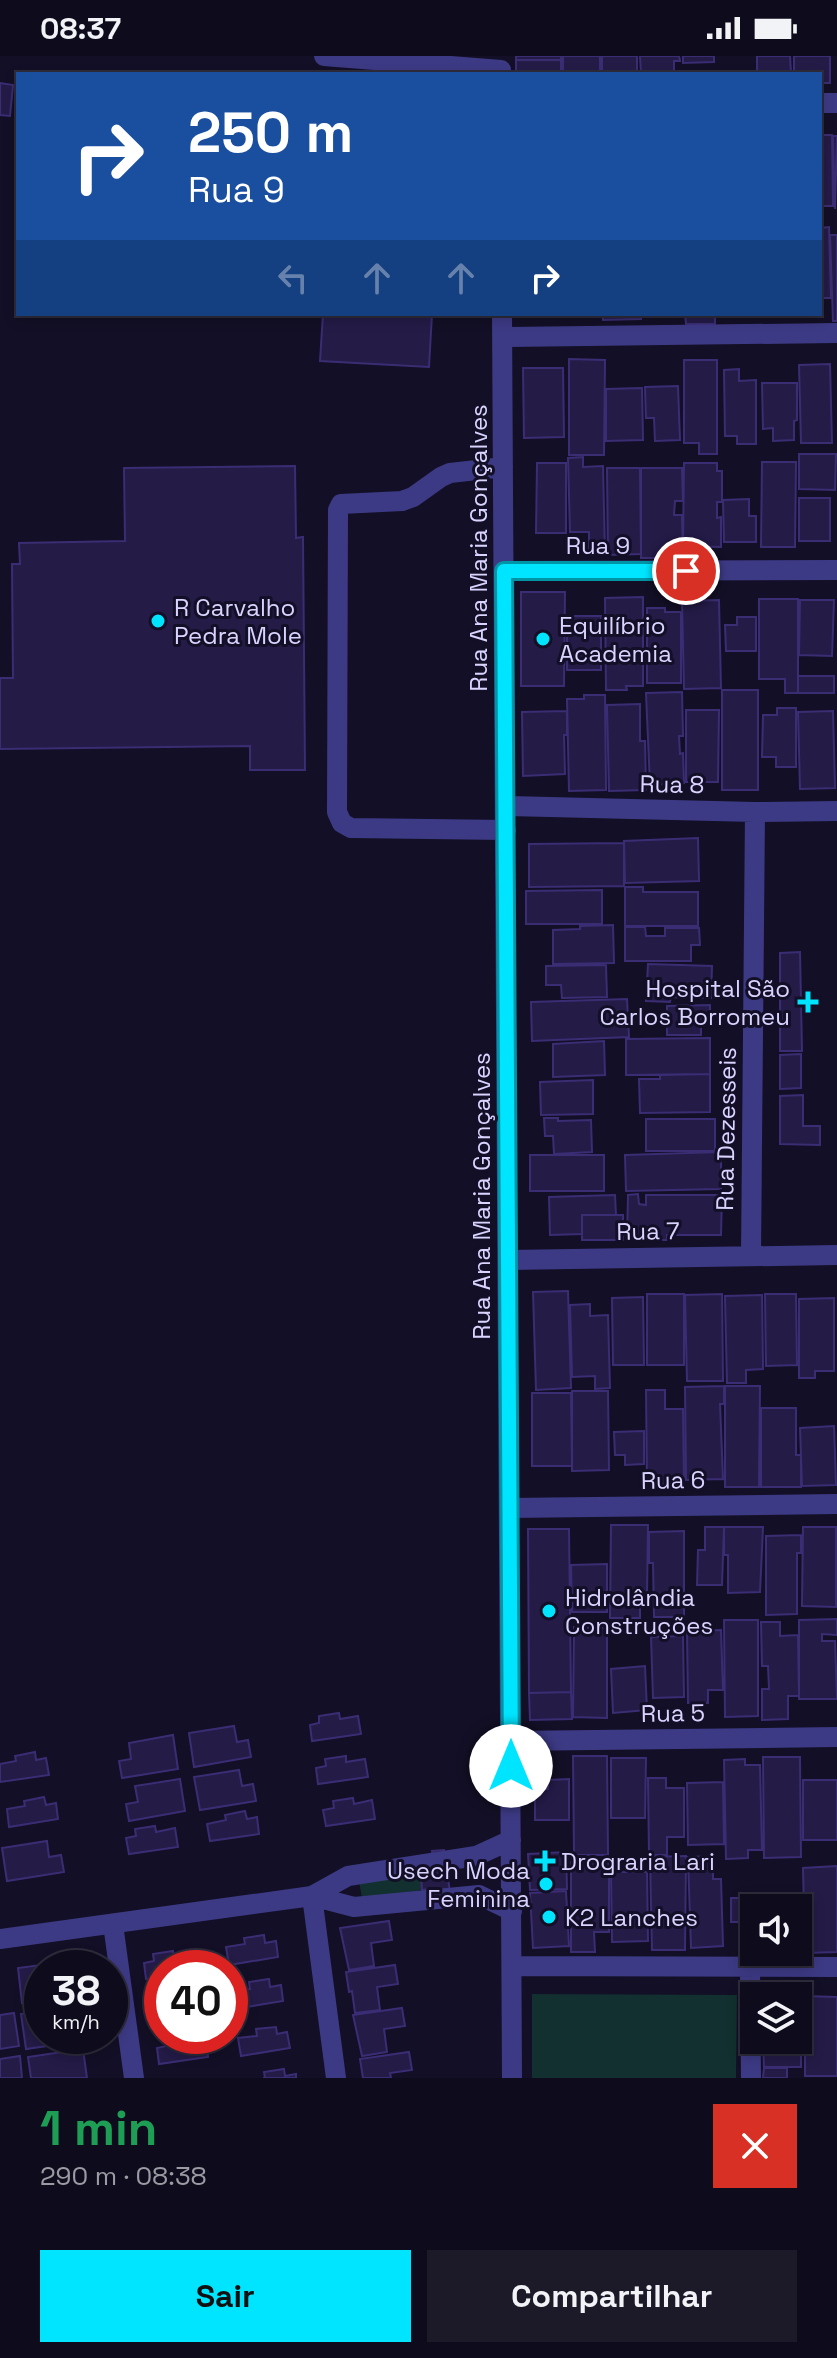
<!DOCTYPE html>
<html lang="pt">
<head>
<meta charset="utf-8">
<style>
	body { margin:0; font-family:"Space Grotesk",sans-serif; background:#1c1929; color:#f1f3f6; height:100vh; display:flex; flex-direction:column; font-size:30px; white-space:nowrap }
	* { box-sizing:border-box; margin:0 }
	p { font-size:26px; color:#9b9ba3 }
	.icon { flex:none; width:44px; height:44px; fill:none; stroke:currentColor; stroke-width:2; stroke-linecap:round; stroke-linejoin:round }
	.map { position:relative; height:2022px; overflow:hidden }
	.panel { display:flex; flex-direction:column; background:#0e0b1c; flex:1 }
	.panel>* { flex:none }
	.top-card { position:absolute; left:16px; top:16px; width:806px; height:244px; border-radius:0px; box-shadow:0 4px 12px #0003,0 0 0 2px #2e2b3b; background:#1a4fa0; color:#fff; overflow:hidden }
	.buttons { position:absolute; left:740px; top:1838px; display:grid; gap:16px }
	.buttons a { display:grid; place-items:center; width:72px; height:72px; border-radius:0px; background:#0e0b1c; box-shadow:0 4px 12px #0003,0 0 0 2px #2e2b3b; font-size:40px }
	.speed { position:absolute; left:24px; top:1894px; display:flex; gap:16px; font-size:40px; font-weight:700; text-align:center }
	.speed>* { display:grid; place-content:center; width:104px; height:104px; border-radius:50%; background:#0e0b1c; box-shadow:0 4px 12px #0003,0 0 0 2px #2e2b3b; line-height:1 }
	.speed small { font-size:20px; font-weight:400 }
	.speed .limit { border:12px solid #d22; background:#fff; color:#111 }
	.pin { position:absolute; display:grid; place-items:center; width:68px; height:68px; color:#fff; margin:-34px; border:4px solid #fff; border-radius:50%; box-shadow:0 2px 8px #0007 }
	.me { position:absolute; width:88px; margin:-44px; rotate:0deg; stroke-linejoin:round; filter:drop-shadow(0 0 6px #0008) }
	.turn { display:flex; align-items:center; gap:28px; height:168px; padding:0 40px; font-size:36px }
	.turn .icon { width:104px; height:104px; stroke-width:2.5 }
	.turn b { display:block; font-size:56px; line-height:68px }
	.lanes { display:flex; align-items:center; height:76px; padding:0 40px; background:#0003; justify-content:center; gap:40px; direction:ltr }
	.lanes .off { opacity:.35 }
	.round { display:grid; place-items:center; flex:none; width:84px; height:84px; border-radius:0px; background:#1c1929 }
	.summary { display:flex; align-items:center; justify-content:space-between; height:136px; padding:0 40px }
	h1 { font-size:48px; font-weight:700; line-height:60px; color:#1e9e55 }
	.button { display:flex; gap:16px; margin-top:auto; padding:16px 40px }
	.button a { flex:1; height:92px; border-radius:0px; background:#00e5ff; color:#111; font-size:32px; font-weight:700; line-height:92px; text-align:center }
	.button a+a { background:#1c1929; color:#f1f3f6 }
	.status { display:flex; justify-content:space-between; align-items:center; height:56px; padding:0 40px; background:#0e0b1c; direction:ltr }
	.status svg { height:22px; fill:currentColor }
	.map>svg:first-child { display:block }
</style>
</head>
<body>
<div class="status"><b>08:37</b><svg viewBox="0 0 49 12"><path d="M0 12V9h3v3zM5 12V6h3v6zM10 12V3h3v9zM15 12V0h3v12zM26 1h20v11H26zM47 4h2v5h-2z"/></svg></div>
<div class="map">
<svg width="837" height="2022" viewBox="0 0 837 2022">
	<rect width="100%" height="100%" fill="#130f26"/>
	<!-- green -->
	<path fill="#12302f" d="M435,1813V1818L421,1820L422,1834L362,1843L359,1824Z
		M532,1938L737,1939L736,2022H532Z"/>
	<!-- building -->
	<path fill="#241b47" stroke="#3b2d73" stroke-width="2" d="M516,0H561V4H516Z
		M563,0H600V18H563Z
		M602,0H637V18H602Z
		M640,0H679L680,5H674V18H641Z
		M683,0H714V6L683,7Z
		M757,0H790L791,17L757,18Z
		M794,0H830V27H820V18H794Z
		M516,4H561V18H516Z
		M0,27L13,29L10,60L0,59Z
		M820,79H832L833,150H820Z
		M833,80H837L835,153Z
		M829,171L831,242H820V172Z
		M830,179H837V265H833Z
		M323,258H432L429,311L320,305Z
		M603,258H641V263L603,264Z
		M685,258H715V268H686Z
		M569,303L605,304L604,399H569Z
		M684,304H717V398H699V387H684Z
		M830,308L832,387H801L799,309Z
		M523,312H563L564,381L524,382Z
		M739,313V325L756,324V388H737V380H725L724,314Z
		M762,327H797V364L794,365V384L773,385V372L763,373Z
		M678,330L680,384L655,385L654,362H646L645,331Z
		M642,332L643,384L606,385V333Z
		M799,398H836L835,434L799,433Z
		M583,401V411L603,410L605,498H589V476H570L568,402Z
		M762,406H796L795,491H761Z
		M537,407H566V477H536Z
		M684,407H717V415H722V446H717V462L721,461V491L683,490Z
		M295,410L296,482L303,481L305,714H250V690L0,693V622H13L12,508H20L19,487L125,485L124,412Z
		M607,412H640L641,498L608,499Z
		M641,412H682L683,445H675L674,459H682L683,502H641Z
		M799,442H830V485H799Z
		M749,443V460H756V486H724L723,444Z
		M521,536H565L564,630H521Z
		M643,541V630H626L627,634H606L605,542Z
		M759,543H798V637H785V623H759Z
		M719,544L721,632L684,633L682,545Z
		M800,544H834L832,600L799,599Z
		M647,552H665V556H681V627H647Z
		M567,560H601V614H567Z
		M737,561H756V595H726L725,569H737Z
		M798,620H834V637H798Z
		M722,634H758V734H722Z
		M682,636L683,680H679L680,698L683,697L684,727L650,729L646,637Z
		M584,639H605L606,734L569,735L567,643H584Z
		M640,648V685H645L646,734L609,735L607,649Z
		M777,652H796V711H776V701H762L763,659H777Z
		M686,654H719L718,726H686Z
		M567,655V679H564L565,718L523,720L522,656Z
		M833,655L835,732L800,733L798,656Z
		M698,782L699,825L625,827L624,785Z
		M624,787V830L529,831V788Z
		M625,831H643V836H698V870H625Z
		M602,834V868H526V835Z
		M613,869L614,907L553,908V874L580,873V870Z
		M625,871H645L646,880H665V872H699L700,889H691V905H625Z
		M800,896L802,995H780V897Z
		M648,908L712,910L711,942L671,941L670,946L646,945Z
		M606,909L607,941L562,942L561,929H546V910Z
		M627,943L629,981L532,985L531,946Z
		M710,949V966H701V979H667V950Z
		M710,982V1018L626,1019V983Z
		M604,985L605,1019L553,1021V988Z
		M801,998V1032L780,1033V999Z
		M710,1018V1056L640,1057L639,1023H660V1019Z
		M593,1024V1058L541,1059L540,1026Z
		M803,1039V1070H820V1089L780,1088V1040Z
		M544,1062H558V1065L591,1064L592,1096L554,1098L553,1080H545Z
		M646,1063H715V1095H646Z
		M721,1096V1133L626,1135L625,1099Z
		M530,1099H604V1135H530Z
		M638,1138L639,1148L646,1149V1139H722L721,1179H667V1184H627L628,1139Z
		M615,1139L616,1159H582V1178L550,1179L549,1141Z
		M582,1159H623V1184H582Z
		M568,1235L571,1332L536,1334L533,1236Z
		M647,1238H684V1309H647Z
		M722,1238L723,1325H687L685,1239Z
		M765,1238H796L797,1309L766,1310Z
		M762,1239L763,1313L746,1314V1327H727L725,1240Z
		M643,1241L644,1309H613L612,1242Z
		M834,1242V1315H815V1322H799V1243Z
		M590,1248V1260L608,1259L610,1332L595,1333V1320L572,1321L570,1249Z
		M724,1330V1348H720L723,1423L686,1424L685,1331Z
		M725,1330H760L759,1431H725Z
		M646,1334H665V1353H683L684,1428H647Z
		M572,1335H608L609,1414L572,1415Z
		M532,1337H571L572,1410H532Z
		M761,1352H796V1399H801V1431H761Z
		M834,1370L836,1429L802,1430L800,1372Z
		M644,1375V1408L625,1409V1399H615L614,1376Z
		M611,1469H648L647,1540H640V1562H610Z
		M705,1471H724L722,1529H697L698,1494H705Z
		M724,1471H763L760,1536L728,1537V1499H724Z
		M803,1471H836V1551L802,1550Z
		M528,1473H569L571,1636L529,1637Z
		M684,1475V1561H654L653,1507H649V1476Z
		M801,1479V1497H797V1558L766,1559V1480Z
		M607,1508V1556H572L571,1509Z
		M837,1563V1579L822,1578V1585H835L837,1643H799V1564Z
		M724,1564H758V1660L725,1661Z
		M761,1566H780V1580L798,1579L799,1640H788V1663L762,1664V1633H769L768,1610H762Z
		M574,1571L607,1572V1662L573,1661Z
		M721,1574L723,1634H708V1647H688L687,1575Z
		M683,1580L684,1641L653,1642L651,1581Z
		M645,1610L647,1654L613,1657L611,1613Z
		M571,1636L572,1663L530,1664L529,1637Z
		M339,1657L340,1663L358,1660L361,1678L312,1685L310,1669L319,1667V1660Z
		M234,1670L237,1686L248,1684L251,1701L194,1711L189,1677Z
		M173,1679L178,1713L122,1722L119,1705L131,1703L129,1687Z
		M35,1696L36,1704L46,1702L49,1719L0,1726V1708L16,1705L15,1700Z
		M346,1700V1706L365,1703L368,1721L318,1728L316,1712L326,1710L325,1703Z
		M573,1700H607L608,1799H574Z
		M763,1701H800L801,1801L764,1802Z
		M611,1702H646L645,1762H611Z
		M745,1703V1709H760L762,1794H748V1802L726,1803L724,1704Z
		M239,1714L242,1730L253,1728L256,1745L200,1754L194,1721Z
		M648,1722H666V1732H684V1781H667V1799H649Z
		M180,1723L185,1755L129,1765L126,1748L138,1746L135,1730Z
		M569,1723V1764H535V1733H548V1724Z
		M803,1724H837V1784H803Z
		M723,1726L724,1788L688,1789L687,1727Z
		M44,1741L46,1749L56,1747L58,1763L9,1771L7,1753L25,1750L24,1745Z
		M353,1742L354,1748L372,1744L375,1763L326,1770L323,1754L334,1752L333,1745Z
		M245,1755L247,1763L257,1761L259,1778L210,1785L207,1768L226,1764L225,1759Z
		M155,1770L156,1776L175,1772L178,1791L129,1798L126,1782L136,1780L135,1773Z
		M47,1785L49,1801L61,1799L64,1816L7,1825L2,1792Z
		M444,1794L450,1836L438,1837V1832L422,1834L421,1820L435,1818L432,1795Z
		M566,1796L567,1833L530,1834L528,1798Z
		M686,1800L685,1894H652L650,1801Z
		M713,1800V1823H721L723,1890L691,1892L688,1801Z
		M571,1806H609V1876H594L595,1896H571Z
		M837,1810V1896L805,1897L803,1812Z
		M611,1816H647L648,1885L612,1886Z
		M566,1835L569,1890L533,1892L530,1837Z
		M767,1840H801V1891H798V1852H767Z
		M731,1842H761L760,1852H754V1874H742V1866H731Z
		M389,1865L392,1884L371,1887L374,1910L349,1914L340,1872Z
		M264,1879L265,1887L276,1885L278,1901L229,1909L226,1891L245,1888L244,1882Z
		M173,1895L174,1901L192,1898L195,1912H162V1921L146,1923L144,1907L154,1905L153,1898Z
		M78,1904L79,1912H42V1944L22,1947L18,1912Z
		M395,1909L398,1928L377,1931L380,1954L355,1957L352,1935L349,1936L346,1916Z
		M269,1923L270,1931L281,1929L283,1945L234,1953L231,1935L250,1933L249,1926Z
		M805,1940L837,1941V2020H805Z
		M162,1943V1968L151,1970L149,1953L159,1952L158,1944Z
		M798,1943H801V2011H764L763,1984H798Z
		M402,1952L405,1970L384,1973L387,1996L362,2000L353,1959Z
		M42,1955V1980H88L89,1984L26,1993L21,1958Z
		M14,1957L19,1990L0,1993V1959Z
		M276,1971L277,1978L287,1976L290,1992L241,2000L238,1982L257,1980L256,1973Z
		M184,1980H186L187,1986L205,1983L208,2001L159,2008L157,1992L167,1990L166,1983Z
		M83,1993L87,2022H31L28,2001Z
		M409,1996L412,2014L390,2017L391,2022H363L360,2003Z
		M20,2000L22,2022H0V2003Z
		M764,2012H787V2022H763Z
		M284,2013L285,2020L296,2018V2022H263H265L264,2016Z"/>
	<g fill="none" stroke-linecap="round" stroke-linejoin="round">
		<!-- minor -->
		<path stroke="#3d3a85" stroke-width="20" d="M324,0L501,14
			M820,47H837
			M502,258L512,2022
			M503,281L837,277
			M503,411L450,417L441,421L413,441L402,445L341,448L338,454L337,756L342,767L351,772L506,774
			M504,515L837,514
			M505,750L755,756L837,755
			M751,1199L755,756
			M508,1204L837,1199
			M509,1452L837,1448
			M510,1685L837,1681
			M312,1840L354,1851L479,1839L512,1855
			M312,1840L336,2022
			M113,1868L134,2022
			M0,1883L312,1840L348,1820L476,1800L511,1784
			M512,1910L837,1911
			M750,1912L751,2022"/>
	</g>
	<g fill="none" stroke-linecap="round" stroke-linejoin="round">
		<!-- route casing -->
		<g stroke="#0095a6" stroke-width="20">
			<path id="route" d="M511,1710L504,515H686"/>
		</g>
		<!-- route -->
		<use href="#route" stroke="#00e5ff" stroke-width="14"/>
	</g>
	<!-- markers -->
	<g fill="#00e5ff" stroke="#130f26" stroke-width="3">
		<circle cx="158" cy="565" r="8"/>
		<circle cx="543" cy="583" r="8"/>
		<path d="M804 934h8v8h8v8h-8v8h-8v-8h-8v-8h8z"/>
		<circle cx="549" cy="1555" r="8"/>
		<path d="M541 1793h8v8h8v8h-8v8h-8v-8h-8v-8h8z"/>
		<circle cx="546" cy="1828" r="8"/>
		<circle cx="549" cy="1861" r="8"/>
	</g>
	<g text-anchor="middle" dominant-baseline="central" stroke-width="6" stroke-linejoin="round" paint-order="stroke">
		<!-- street labels -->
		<g font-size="24" fill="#d9d4ff" stroke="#130f26">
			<text x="598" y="489">Rua 9</text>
			<text transform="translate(478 492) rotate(-90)">Rua Ana Maria Gonçalves</text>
			<text transform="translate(672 728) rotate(1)">Rua 8</text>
			<text transform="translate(726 1073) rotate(-89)">Rua Dezesseis</text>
			<text transform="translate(481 1140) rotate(-90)">Rua Ana Maria Gonçalves</text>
			<text transform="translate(648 1175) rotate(-1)">Rua 7</text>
			<text transform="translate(673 1424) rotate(-1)">Rua 6</text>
			<text transform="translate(673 1657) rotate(-1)">Rua 5</text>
		</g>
		<!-- poi labels -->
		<g font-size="24" fill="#d9d4ff" stroke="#130f26" text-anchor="start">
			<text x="174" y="551">R Carvalho<tspan x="174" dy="28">Pedra Mole</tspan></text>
			<text x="559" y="569">Equilíbrio<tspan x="559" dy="28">Academia</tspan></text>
			<text x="790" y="932" text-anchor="end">Hospital São<tspan x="790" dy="28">Carlos Borromeu</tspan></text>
			<text x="565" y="1541">Hidrolândia<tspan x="565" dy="28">Construções</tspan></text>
			<text x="561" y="1805">Drograria Lari</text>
			<text x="530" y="1814" text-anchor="end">Usech Moda<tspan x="530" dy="28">Feminina</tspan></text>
			<text x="565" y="1861">K2 Lanches</text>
		</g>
	</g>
</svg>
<div class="buttons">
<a><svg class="icon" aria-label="sound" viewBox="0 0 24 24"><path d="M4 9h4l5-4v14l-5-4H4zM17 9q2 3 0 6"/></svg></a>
<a><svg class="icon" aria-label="layers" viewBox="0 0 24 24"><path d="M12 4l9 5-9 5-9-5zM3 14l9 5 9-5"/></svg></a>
</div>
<div class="speed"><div>38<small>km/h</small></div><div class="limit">40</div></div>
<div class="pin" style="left:686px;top:515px;background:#d93025"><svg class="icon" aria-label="arrive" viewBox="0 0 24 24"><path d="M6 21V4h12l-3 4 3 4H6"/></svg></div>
<svg class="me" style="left:511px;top:1710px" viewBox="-20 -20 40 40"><circle r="19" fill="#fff"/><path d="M0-13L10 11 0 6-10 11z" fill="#00e5ff"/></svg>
<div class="top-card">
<div class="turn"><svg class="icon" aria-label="right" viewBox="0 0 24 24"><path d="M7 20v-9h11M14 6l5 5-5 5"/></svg><div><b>250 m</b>Rua 9</div></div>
<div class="lanes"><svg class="icon off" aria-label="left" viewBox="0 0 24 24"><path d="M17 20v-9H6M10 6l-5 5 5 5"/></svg><svg class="icon off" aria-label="ahead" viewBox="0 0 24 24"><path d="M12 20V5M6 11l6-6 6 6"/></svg><svg class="icon off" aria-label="ahead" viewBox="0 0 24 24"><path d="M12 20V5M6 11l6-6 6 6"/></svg><svg class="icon" aria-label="right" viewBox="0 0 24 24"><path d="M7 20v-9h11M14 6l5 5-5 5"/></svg></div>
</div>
</div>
<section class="panel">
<div class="summary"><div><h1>1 min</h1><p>290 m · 08:38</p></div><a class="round" style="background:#d93025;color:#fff"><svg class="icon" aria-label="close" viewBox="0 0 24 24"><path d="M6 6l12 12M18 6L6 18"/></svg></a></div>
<div class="button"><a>Sair</a><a>Compartilhar</a></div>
</section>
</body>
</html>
